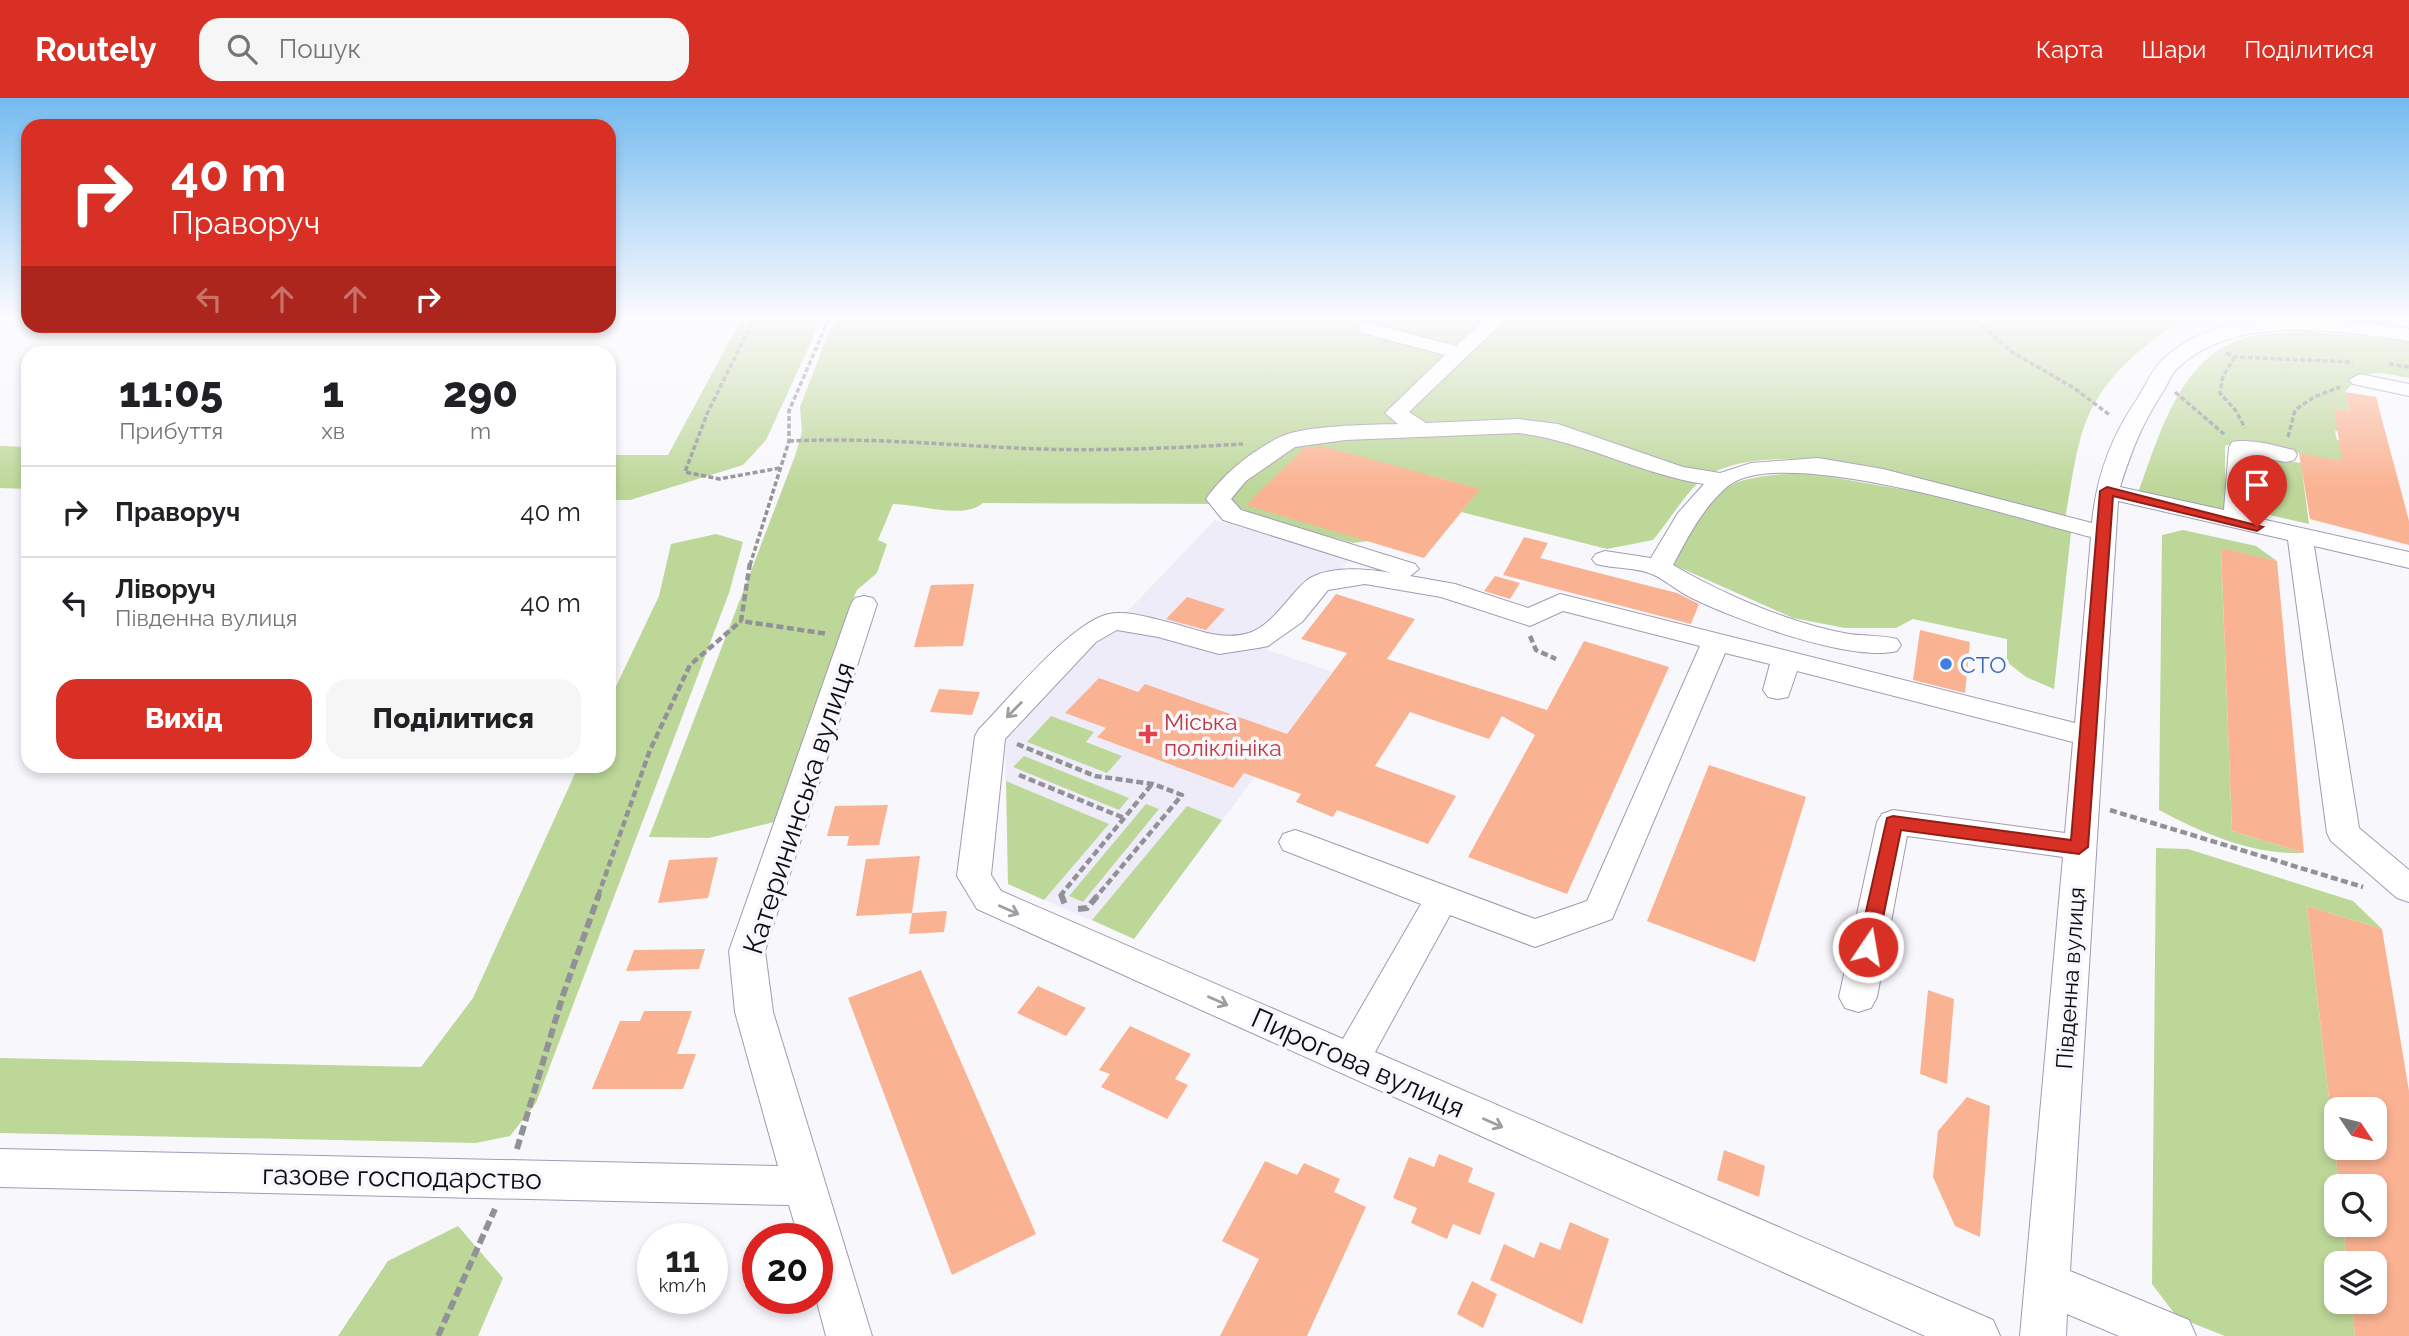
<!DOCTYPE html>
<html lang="uk">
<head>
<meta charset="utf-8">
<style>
	body { margin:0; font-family:Raleway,sans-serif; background:#f6f6f6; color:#202124; height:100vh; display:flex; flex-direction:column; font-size:26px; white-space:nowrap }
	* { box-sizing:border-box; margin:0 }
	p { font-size:23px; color:#757577 }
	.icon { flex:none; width:38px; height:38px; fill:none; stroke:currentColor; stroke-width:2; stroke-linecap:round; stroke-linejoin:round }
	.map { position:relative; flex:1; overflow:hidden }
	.drawer { position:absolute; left:21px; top:248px; width:595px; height:427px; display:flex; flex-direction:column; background:#fff; border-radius:21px; box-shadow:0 4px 10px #0003 }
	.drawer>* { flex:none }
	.guide { position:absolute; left:21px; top:21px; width:595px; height:214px; border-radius:21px; box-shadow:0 4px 10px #0003; background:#d93025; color:#fff; overflow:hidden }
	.needle { width:46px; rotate:125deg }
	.buttons { position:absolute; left:2324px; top:999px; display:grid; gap:14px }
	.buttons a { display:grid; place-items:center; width:63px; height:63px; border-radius:14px; background:#fff; box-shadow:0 4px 10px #0003; font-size:35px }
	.speed { position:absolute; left:637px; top:1125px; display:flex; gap:14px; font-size:35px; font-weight:700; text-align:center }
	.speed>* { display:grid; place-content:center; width:91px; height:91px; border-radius:50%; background:#fff; box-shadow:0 4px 10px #0003; line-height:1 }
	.speed small { font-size:18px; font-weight:400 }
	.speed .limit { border:10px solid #d22; background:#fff; color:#111 }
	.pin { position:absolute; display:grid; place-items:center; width:60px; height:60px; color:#fff; margin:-72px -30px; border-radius:50% 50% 50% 0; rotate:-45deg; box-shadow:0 0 7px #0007 }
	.pin .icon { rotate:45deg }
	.me { position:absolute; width:77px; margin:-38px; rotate:12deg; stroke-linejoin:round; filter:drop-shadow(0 0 5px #0008) }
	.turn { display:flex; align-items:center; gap:24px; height:147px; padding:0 35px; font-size:32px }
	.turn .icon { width:91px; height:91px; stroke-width:2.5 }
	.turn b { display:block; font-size:49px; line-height:60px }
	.lanes { display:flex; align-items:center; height:66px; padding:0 35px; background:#0003; justify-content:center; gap:35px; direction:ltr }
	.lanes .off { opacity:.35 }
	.eta { display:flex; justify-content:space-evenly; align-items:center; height:119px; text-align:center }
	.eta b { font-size:42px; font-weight:800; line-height:49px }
	.action { display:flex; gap:14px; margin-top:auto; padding:14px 35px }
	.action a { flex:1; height:80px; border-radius:21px; background:#d93025; color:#fff; font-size:28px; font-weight:800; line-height:80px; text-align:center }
	.action a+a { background:#f6f6f6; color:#202124 }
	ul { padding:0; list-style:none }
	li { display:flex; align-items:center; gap:21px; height:91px; padding:0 35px; border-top:2px solid #e0e0e0 }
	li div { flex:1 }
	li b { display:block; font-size:26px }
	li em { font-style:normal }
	header { display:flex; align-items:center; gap:42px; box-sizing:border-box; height:98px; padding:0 35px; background:#d93025; color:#fff }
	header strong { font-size:33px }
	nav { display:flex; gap:38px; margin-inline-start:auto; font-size:24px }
	.search { width:490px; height:63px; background:#f6f6f6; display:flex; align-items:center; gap:18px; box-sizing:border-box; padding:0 24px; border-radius:21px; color:#757577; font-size:26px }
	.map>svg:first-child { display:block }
</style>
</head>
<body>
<header>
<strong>Routely</strong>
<div class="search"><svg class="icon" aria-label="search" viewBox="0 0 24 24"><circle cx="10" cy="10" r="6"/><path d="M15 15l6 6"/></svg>Пошук</div>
<nav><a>Карта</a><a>Шари</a><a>Поділитися</a></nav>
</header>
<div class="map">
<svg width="2409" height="1238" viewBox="0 0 2409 1238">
	<rect width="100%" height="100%" fill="#f8f7fc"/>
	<!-- built -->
	<path fill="#efecfa" d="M1215,422L1351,460L1267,552L1333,574L1134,841L1008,786L1005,641Z"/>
	<!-- green -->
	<path fill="#bdd799" d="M743,218H823L766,342L743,367L630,402H609V357H668Z
		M841,218H2185L2186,221C2143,246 2101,280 2084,329C2074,358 2071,390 2065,420L1818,361C1779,361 1721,358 1693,390C1679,406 1667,425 1653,442L1607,451L1461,414L1479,391L1426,376L1368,443L1353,445L1268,422L1230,406L983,405C964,422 918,406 893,406L878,442L887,446L877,475L857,492L849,510L778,723L709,740L649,739L795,358L802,334L800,309L830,231Z
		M2221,218H2384L2395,222L2397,227L2314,219L2228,222Z
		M2311,234L2409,243V280C2380,275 2365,268 2345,294L2350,313L2334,310L2343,334L2335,333L2337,342L2344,343L2343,364L2239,343L2225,348V414L2138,395C2159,339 2178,263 2241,241C2263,234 2289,235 2311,234Z
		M0,348L28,349V391L0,390Z
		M2249,357L2301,365L2309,426L2247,412Z
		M1802,374L1929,396L2071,434L2054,591L2026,579L2007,564V541L1913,521L1896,530H1845L1793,520L1674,467C1687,441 1704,401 1731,387C1752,377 1779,377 1802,374Z
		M2183,432L2256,448L2277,463L2221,451L2232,733L2304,755C2253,757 2204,736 2159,712L2162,437Z
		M716,436L743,444L729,495L536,1005L510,1038L476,1045L0,1035V960L421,969L473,900L578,669L609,668V603L659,498L671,446Z
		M1051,618L1094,634L1086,644L1122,658L1107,675L1027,644Z
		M1024,658L1129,700L1119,712L1013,669Z
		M1006,683L1109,726L1044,802L1008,786Z
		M1146,706L1159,711L1083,804L1069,798Z
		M1187,708L1222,722L1134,841L1092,822Z
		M2156,750L2188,751L2353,803L2382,831L2307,808L2339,1088L2336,1127H2343L2347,1165L2336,1166V1204H2352L2355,1238H2225L2177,1219L2152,1186Z
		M458,1128L503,1180L478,1238H338L388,1163Z"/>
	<!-- building -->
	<path fill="#fab392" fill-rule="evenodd" d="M2345,294L2376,299L2409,423V447L2310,421L2299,355L2342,363L2334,310L2350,313Z
		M1321,348L1426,376L1480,391L1424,460L1246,407L1304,350Z
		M1524,439L1548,445L1540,460L1677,495L1699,506L1691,526L1503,477Z
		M2221,450L2277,463L2304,755L2232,733Z
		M1495,478L1520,485L1510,501L1484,493Z
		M974,486L963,548L914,549L931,487Z
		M1336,496L1415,521L1387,561L1547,612L1584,543L1669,569L1567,796L1468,759L1535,637L1502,618L1489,641L1410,614L1375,668L1456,698L1428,746L1337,712L1333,719L1296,704L1301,696L1244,675L1233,690L1097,639L1106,630L1065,615L1099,580L1138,594L1145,586L1287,636L1347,555L1301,541Z
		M1187,499L1225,511L1206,532L1166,521Z
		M1920,532L1970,544L1965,595L1913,582Z
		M939,591L980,594L972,617L930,614Z
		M1709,667L1806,699L1755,864L1647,823Z
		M888,707L879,747L847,748L849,738H827L835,708Z
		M920,758L912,815L856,818L866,761Z
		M718,759L708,800L658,805L669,762Z
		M2307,808L2382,831L2409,993V1238H2355L2352,1204H2375V1166H2347L2343,1127H2375V1088H2339ZM2336,1012H2375V1050H2336Z
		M947,813L944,834L909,836L912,815Z
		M705,851L699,871L626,873L634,852Z
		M921,872L1036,1136L952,1177L848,900Z
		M1038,888L1086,910L1066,938L1017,915Z
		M1928,892L1954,901L1947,986L1920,976Z
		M644,913H692L677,956H696L683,991H592L620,923H640Z
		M1130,928L1191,956L1175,981L1188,987L1167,1021L1101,989L1110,976L1099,972Z
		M1967,999L1990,1008L1980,1139L1955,1128L1933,1079L1938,1033Z
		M1724,1052L1765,1068L1759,1099L1717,1082Z
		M1439,1056L1473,1070L1468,1084L1495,1095L1480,1137L1453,1126L1447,1141L1411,1125L1417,1110L1393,1100L1409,1059L1434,1069Z
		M1265,1063L1297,1077L1304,1065L1340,1081L1334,1094L1366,1109L1307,1238H1220L1259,1161L1222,1143Z
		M1570,1124L1609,1141L1582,1226L1490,1182L1504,1146L1534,1160L1540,1144L1560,1152Z
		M1472,1183L1497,1196L1483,1230L1457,1216Z"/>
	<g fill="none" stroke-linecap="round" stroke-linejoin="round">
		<!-- minor casing -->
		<g stroke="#a19bb3" stroke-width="2">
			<path id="minor" d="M1488,218H1509L1409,314L1426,325L1519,321L1558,326L1683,369L1720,375L1751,365L1818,360L1883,371L2092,425C2096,379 2111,339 2137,301C2145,289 2152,271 2163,261C2224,204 2334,221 2409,231V243C2339,233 2234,215 2178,270C2172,275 2168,285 2164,292C2141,328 2133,349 2120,389L2224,412L2229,349L2232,344C2250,340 2276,348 2294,352L2297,357L2294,362L2286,364L2251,358L2248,418L2409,454V470L2314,448L2359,730L2409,772V804L2397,800L2331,743L2327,735L2288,442L2118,403L2070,1173L2189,1222L2196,1238H2119L2067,1216L2066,1238H2020L2063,759L1907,738L1877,899L1871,910L1858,914L1845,910L1839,899L1877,724L1882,716L1893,712L2065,735L2073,644L1797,573L1788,599L1778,601L1768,599L1763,592L1770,566L1725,555L1612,821L1535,849L1450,817L1375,954L1993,1222L2000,1238H1925L977,811L957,778L975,638L979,631C1008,602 1072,523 1109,516C1127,512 1154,521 1172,525C1197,532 1223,543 1249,535C1277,525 1294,488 1312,479C1334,468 1368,471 1391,475L1223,422L1206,401C1223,376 1252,353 1280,339C1305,327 1369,327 1398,326L1385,315L1445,257L1362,235L1359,231L1362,227L1369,225L1456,248ZM1519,335C1583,343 1640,376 1704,386L1678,415L1651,460L1605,453L1596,456L1592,461L1596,466C1614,471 1638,469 1654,477C1665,482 1675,491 1686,497C1730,520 1850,565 1897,553L1901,547L1897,541C1881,537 1865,538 1849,536C1791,526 1723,496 1673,467C1688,439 1703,409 1728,388C1783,344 2022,422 2091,439L2075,625L1560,496L1528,510L1455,486L1410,478L1419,471L1415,466L1241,412L1231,401L1246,383L1295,349L1345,342ZM1365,486L1441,499L1530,528L1563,513L1700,548L1587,803L1535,821L1307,736L1295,732L1283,736L1279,744L1283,752L1421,806L1343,941L1001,793L991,777L1005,641L1096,544L1117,532L1158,539L1219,556L1258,550L1268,548L1302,524L1328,492Z
				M2360,276L2409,286V298L2353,286L2349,282Z
				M864,498L873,500L877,506L765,853L773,914L872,1238H826L816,1200L817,1141H799L789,1107L0,1089V1051L778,1068L735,914L729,853L851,506L855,500Z"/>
		</g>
		<!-- path-far2 -->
		<path stroke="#929197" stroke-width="3.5" stroke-dasharray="5 2.5" stroke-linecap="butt" d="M755,218L707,316L685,374L719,381L780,370
			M1971,218L2012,254L2074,290L2111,318
			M2226,255L2235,259L2353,264
			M2235,259L2223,278L2220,295L2236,313L2245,330
			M2389,266L2409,269
			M2175,294L2224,336
			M2288,339L2295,312L2314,299L2340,289
			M789,343C873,339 956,348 1040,351C1108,353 1175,350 1243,346
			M750,467L789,343V313L830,218"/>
		<!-- path-far1 -->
		<path stroke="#929197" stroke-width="4.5" stroke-dasharray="7 3.5" stroke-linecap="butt" d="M750,465L741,523L828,536
			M1530,538L1536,552L1556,561
			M1017,646L1095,678L1153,686L1182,697L1097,798
			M1019,677L1124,720
			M2110,712L2363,789
			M598,798L650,652L690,567L741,523
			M1060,798L1152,686"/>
		<!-- path -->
		<path stroke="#929197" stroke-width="6" stroke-dasharray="10 4.5" stroke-linecap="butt" d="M1061,796L1065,807
			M1078,811L1087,810L1099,796
			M517,1051L563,897L599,796
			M438,1238L495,1111"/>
		<!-- minor -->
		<use href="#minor" fill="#fff" fill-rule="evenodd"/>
	</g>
	<!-- one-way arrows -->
	<defs><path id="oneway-shaft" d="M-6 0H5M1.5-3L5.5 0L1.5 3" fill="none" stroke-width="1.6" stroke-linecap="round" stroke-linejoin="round" transform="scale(1.75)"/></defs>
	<g stroke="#9e9da1">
		<use href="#oneway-shaft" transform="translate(1014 612) rotate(134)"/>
		<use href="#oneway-shaft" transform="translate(1009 812) rotate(24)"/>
		<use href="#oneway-shaft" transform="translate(1218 903) rotate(24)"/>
		<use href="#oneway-shaft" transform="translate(1493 1025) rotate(24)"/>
	</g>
	<!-- sky -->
	<linearGradient id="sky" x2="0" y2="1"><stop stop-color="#74bbf0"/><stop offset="0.56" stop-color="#fcfbfe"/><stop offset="1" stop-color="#fcfbfe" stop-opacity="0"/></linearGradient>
	<rect width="2409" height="391" fill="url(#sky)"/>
	<!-- route -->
	<path fill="#d93025" stroke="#8d1f18" stroke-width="2" d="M2107,389L2263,429L2257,433L2113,398L2088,749L2079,756L1901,732L1877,849L1875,855H1861L1858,849L1887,720L1893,718L2071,742L2100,393Z"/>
	<!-- markers -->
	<circle fill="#3f7fe0" stroke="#f8f7fc" stroke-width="2.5" cx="1946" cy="566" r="7"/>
	<path fill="#e0444e" stroke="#f8f7fc" stroke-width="2.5" d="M1144.5 625.5h7v7h7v7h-7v7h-7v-7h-7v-7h7z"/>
	<g text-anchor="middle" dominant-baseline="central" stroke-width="7" stroke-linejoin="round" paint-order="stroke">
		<!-- shop labels -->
		<g font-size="23" fill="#366cbe" stroke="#f8f7fc" text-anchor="start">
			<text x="1960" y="566">СТО</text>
		</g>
		<!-- health labels -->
		<g font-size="23" fill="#be3a42" stroke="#f8f7fc" text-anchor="start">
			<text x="1164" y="623">Міська<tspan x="1164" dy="26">поліклініка</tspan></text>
		</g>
		<!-- street labels -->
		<g font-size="23" fill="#0d0b13" stroke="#f8f7fc">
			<text transform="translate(2070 880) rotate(-86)">Південна вулиця</text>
		</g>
		<!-- near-street labels -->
		<g font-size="28" fill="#0d0b13" stroke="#f8f7fc">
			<text transform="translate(799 710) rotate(-72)">Катерининська вулиця</text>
			<text transform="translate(1358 965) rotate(24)">Пирогова вулиця</text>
			<text transform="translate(402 1079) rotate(1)">газове господарство</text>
		</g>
	</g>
</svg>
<div class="buttons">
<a><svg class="needle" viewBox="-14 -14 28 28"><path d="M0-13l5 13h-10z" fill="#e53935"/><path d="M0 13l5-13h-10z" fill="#757577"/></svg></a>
<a><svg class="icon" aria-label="search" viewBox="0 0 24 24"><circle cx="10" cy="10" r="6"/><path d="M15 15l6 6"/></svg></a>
<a><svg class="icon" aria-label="layers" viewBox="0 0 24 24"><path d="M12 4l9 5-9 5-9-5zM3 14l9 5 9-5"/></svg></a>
</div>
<div class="speed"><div>11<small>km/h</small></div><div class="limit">20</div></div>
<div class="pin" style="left:2257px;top:429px;background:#d93025"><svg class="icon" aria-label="arrive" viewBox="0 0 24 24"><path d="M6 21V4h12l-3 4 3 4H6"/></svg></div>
<svg class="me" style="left:1868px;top:849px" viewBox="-20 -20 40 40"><circle r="17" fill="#d93025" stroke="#fff" stroke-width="3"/><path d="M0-11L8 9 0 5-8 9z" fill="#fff"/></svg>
<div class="guide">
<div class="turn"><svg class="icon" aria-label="right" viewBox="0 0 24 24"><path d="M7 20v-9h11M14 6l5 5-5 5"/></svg><div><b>40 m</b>Праворуч</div></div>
<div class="lanes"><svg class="icon off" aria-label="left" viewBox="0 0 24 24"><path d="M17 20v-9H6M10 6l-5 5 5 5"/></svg><svg class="icon off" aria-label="ahead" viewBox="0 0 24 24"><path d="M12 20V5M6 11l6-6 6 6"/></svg><svg class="icon off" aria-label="ahead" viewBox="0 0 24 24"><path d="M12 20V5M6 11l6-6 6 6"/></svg><svg class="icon" aria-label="right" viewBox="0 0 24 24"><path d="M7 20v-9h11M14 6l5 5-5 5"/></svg></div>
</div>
<section class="drawer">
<div class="eta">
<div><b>11:05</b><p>Прибуття</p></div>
<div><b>1</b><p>хв</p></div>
<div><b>290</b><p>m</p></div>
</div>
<ul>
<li><svg class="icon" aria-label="right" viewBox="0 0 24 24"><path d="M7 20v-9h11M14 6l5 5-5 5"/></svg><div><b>Праворуч</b></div><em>40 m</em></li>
<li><svg class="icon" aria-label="left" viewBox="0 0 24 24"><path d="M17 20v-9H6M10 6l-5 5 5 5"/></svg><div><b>Ліворуч</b><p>Південна вулиця</p></div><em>40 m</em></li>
</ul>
<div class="action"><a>Вихід</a><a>Поділитися</a></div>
</section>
</div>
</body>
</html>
